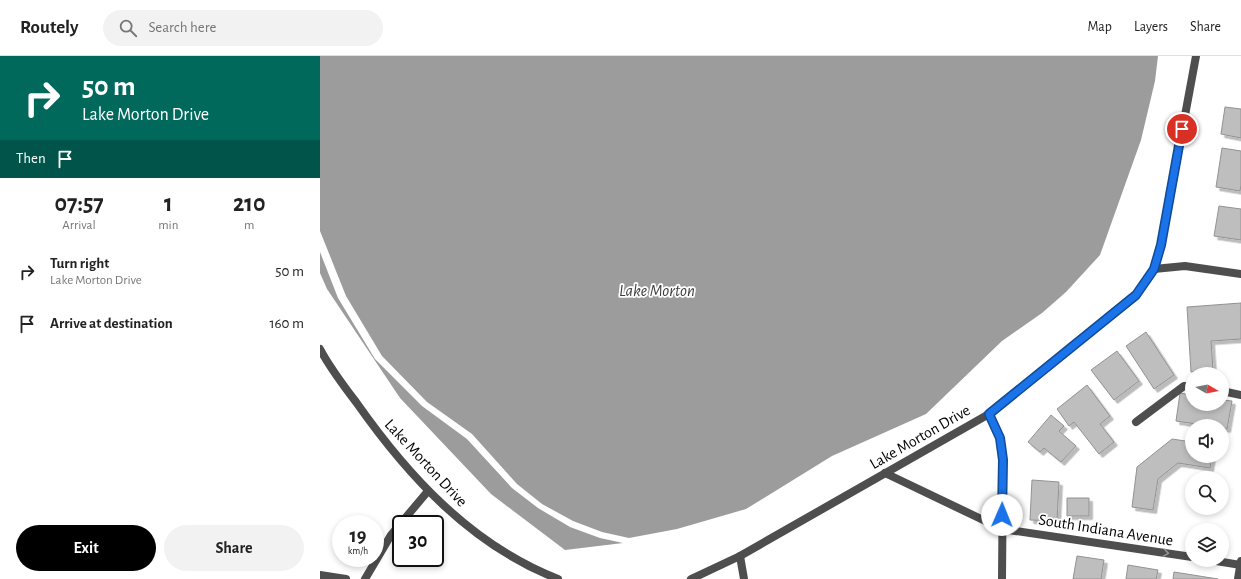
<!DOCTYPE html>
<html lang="en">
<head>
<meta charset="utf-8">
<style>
	body { margin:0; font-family:"Alegreya Sans",sans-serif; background:#f2f2f2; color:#222; height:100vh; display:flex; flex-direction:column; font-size:15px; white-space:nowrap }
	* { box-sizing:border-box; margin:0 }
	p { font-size:13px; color:#767676 }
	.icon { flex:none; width:22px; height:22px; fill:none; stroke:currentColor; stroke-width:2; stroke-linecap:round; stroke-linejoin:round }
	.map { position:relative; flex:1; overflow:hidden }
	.drawer { display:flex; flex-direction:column; background:#fff; width:320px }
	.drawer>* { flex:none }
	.hud { background:#00695c; color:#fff; overflow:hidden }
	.needle { width:26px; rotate:99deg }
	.controls { position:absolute; left:865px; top:311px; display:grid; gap:8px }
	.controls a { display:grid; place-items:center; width:44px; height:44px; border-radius:50%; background:#fff; box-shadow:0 2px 6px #0003; font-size:20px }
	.speed { position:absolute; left:12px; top:459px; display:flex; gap:8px; font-size:20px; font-weight:700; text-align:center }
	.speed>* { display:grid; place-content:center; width:52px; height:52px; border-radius:50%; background:#fff; box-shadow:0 2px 6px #0003; line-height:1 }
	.speed small { font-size:10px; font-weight:400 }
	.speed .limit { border:2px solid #111; border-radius:6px; background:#fff; color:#111 }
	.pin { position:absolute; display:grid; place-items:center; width:34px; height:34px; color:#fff; margin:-17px; border:2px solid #fff; border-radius:50%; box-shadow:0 1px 4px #0007 }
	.me { position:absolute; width:44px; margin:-22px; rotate:1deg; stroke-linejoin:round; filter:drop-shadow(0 0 3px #0008) }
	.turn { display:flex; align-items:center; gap:14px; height:84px; padding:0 16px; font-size:18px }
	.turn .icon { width:52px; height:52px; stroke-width:2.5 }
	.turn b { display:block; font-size:28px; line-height:34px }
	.then { display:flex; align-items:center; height:38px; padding:0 16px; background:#0003; gap:8px; font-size:15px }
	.eta { display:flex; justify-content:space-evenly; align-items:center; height:68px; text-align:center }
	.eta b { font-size:24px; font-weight:700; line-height:28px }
	.primary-button { display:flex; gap:8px; margin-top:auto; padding:8px 16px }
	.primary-button a { flex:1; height:46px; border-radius:24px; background:#000; color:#fff; font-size:16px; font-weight:700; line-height:46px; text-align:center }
	.primary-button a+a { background:#f2f2f2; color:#222 }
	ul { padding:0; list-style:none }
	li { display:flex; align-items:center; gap:12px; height:52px; padding:0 16px }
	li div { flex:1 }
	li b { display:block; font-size:15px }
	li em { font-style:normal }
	header { display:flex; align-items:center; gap:24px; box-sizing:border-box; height:56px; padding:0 20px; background:#fff; border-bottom:1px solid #e0e0e0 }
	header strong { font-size:19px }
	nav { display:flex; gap:22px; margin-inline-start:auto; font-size:14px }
	.search { width:280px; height:36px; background:#f2f2f2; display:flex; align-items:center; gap:10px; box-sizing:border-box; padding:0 14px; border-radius:22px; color:#767676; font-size:15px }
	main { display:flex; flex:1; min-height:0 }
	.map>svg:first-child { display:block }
</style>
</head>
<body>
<header>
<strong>Routely</strong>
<div class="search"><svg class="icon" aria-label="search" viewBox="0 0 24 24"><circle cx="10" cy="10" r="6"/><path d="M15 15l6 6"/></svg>Search here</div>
<nav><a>Map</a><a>Layers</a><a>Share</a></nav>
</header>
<main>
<section class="drawer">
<div class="hud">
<div class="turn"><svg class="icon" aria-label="right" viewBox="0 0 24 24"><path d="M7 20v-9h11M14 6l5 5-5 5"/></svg><div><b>50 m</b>Lake Morton Drive</div></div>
<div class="then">Then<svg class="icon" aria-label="arrive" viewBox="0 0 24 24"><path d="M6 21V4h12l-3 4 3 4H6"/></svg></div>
</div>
<div class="eta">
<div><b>07:57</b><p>Arrival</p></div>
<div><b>1</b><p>min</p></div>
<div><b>210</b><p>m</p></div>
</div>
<ul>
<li><svg class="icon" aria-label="right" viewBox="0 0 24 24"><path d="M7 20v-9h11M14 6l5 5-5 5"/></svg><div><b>Turn right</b><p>Lake Morton Drive</p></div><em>50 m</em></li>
<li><svg class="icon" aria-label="arrive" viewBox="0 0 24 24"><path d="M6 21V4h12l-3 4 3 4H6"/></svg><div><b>Arrive at destination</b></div><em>160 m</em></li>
</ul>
<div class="primary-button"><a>Exit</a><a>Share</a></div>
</section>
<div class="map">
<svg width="921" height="523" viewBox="0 0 921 523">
	<defs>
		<filter id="shadow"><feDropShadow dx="3.5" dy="3.5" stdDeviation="0" flood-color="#0004"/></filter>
	</defs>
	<rect width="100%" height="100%" fill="#fff"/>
	<!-- water -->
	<path fill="#9c9c9c" d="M0,0H838L835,25L821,84L780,199L746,236L722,257L682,285L606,358L512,400L426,453L357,473L309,482L282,476L253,465L222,448L197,428L152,378L107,346L62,300L26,240L0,175Z
		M0,196L18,242L55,303L102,350L147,383L192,432L218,452L250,471L280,482L303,487L245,494L171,438L80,342L7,233L0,217Z"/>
	<!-- building -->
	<path fill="#bebebe" stroke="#929292" filter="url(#shadow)" d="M905,51L921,53V82L901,78Z
		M902,92L921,95V129L920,135L896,131Z
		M899,150L921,153V184L894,180Z
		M921,247V283L891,285L893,314L871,316L867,251Z
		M826,276L854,319L834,333L806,290Z
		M797,295L819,325L794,344L771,314Z
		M767,329L790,360L780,368L794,386L779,398L754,366L749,370L737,353Z
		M860,337L872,339V348H902V344L912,345L907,373L902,372V370H890L856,365Z
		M731,359L744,370L739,375L756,390L741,406L724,392L720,396L708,386Z
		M852,383L872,386V400H892L890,412L858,407L838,423L833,454L812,451L817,411Z
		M712,424L739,426L737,465L710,464Z
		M747,442H769V460H747Z
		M757,500L784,504L781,523H753Z
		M808,509L838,514L836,523H806Z
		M854,516L898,523H853Z"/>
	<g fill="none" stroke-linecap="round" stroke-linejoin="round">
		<!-- service -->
		<path stroke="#4e4e4e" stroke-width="8" d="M902,335L921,339
			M816,366L864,330H872"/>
		<!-- minor -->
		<path stroke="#4e4e4e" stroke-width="8" d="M834,213L865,210L921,218
			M669,358L680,382L683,403L682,523
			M565,417L682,473L872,501
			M420,500L424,523
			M890,504L921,509
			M0,519L26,523"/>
		<!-- tertiary -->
		<path stroke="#4e4e4e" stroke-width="8" d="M0,293C10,312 23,329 36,346C88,420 151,489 238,523
			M45,523L71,479L108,435
			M371,523L420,500L669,358L816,239L834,213L841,189L876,0
			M918,523L921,505"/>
	</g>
	<!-- one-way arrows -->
	<defs><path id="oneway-chevron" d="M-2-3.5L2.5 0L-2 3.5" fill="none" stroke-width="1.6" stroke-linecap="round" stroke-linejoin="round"/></defs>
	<use stroke="#959595" href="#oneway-chevron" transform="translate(846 497) rotate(9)"/>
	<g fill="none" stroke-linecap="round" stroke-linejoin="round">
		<!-- route casing -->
		<g stroke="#114b97" stroke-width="10">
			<path id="route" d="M682,459L683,404L680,382L669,358L816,239L834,213L841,189L862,73"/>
		</g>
		<!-- route -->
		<use href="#route" stroke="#1a73e8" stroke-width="7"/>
	</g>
	<g text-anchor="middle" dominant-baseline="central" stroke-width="3.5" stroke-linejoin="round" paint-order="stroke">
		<!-- street labels -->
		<g font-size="16" fill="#000" stroke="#fff">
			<text transform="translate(600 381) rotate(-30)">Lake Morton Drive</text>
			<text transform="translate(106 407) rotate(47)">Lake Morton Drive</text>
			<text transform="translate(786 474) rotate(9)">South Indiana Avenue</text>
		</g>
		<!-- water labels -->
		<g font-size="17" font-style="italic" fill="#3d3d3d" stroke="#fff">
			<text x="337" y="234">Lake Morton</text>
		</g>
	</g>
</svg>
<div class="controls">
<a><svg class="needle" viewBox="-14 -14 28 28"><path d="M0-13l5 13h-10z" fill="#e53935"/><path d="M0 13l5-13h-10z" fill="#767676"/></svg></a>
<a><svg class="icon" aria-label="sound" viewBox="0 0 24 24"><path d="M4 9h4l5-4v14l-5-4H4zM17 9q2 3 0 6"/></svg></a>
<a><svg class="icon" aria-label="search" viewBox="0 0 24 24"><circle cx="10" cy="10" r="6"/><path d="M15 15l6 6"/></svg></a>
<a><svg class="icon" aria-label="layers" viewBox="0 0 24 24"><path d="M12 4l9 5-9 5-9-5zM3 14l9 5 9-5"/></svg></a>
</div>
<div class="speed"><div>19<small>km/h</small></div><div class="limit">30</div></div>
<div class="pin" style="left:862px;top:73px;background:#d93025"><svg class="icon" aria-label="arrive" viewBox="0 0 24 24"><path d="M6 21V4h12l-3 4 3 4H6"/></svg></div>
<svg class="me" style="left:682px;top:459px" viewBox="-20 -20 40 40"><circle r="19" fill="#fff"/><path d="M0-13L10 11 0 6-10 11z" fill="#1a73e8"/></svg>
</div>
</main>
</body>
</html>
